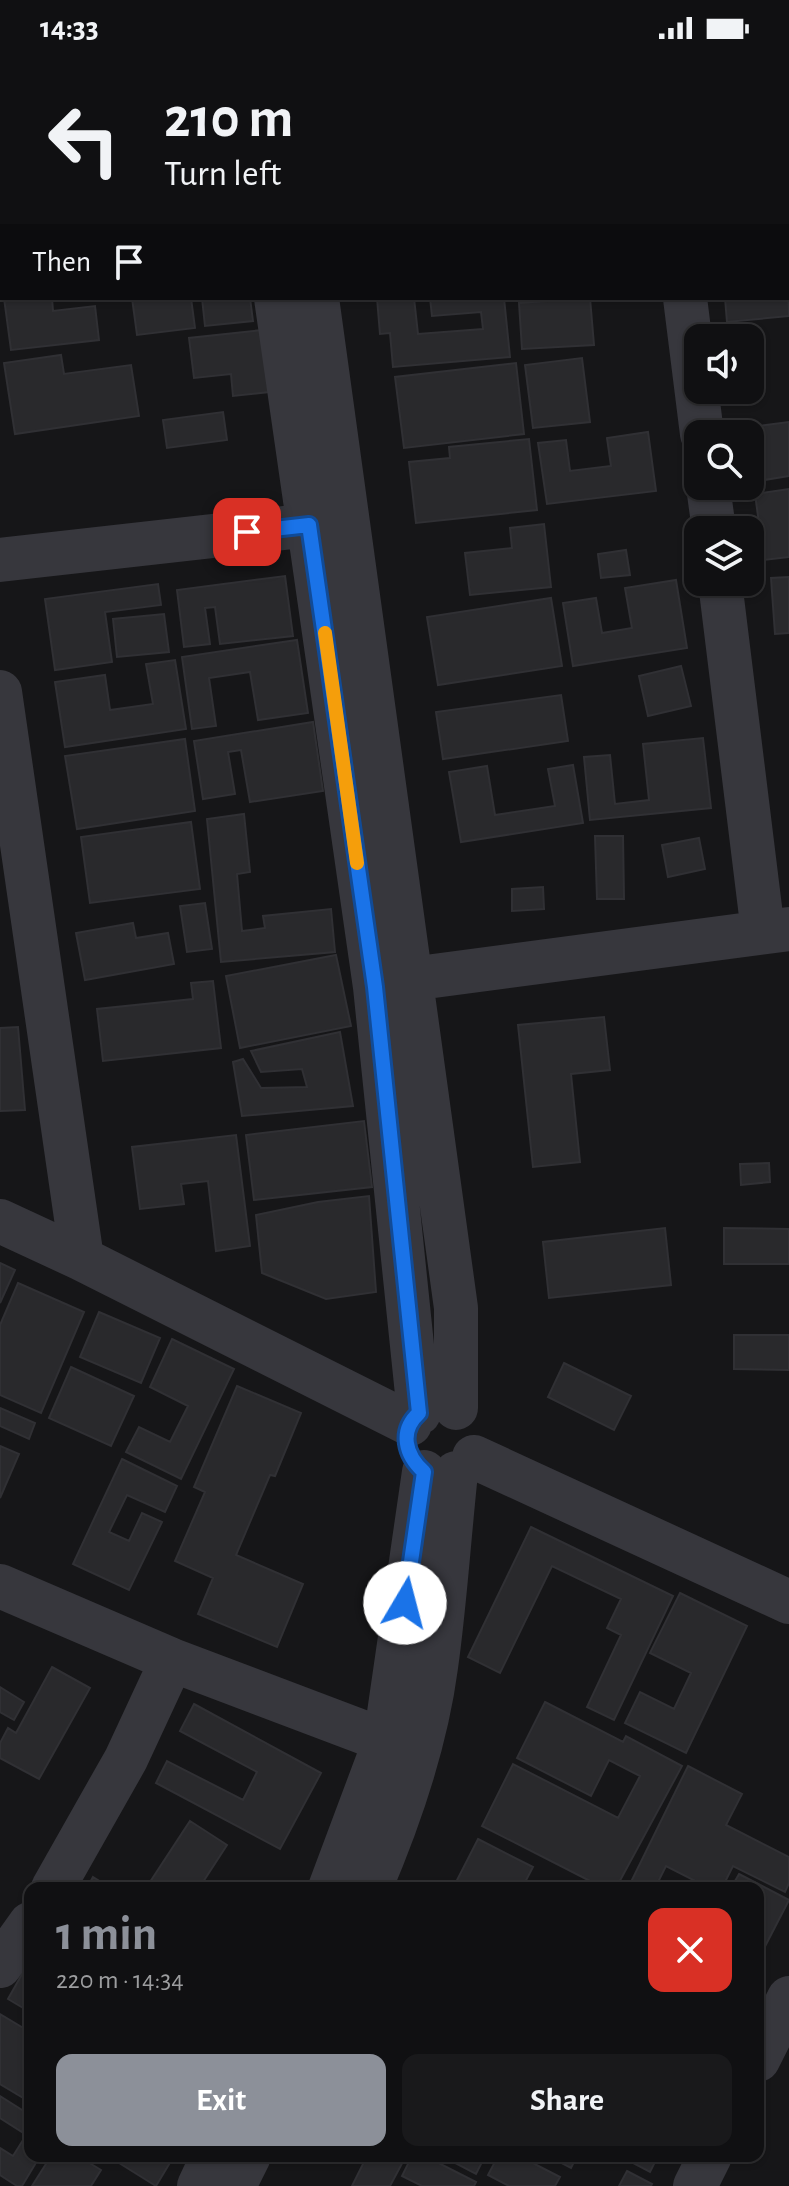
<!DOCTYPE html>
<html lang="en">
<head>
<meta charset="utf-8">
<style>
	body { margin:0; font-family:"Alegreya Sans",sans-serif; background:#19191b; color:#f1f3f6; height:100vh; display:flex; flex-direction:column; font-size:30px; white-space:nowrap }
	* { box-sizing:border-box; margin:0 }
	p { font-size:26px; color:#9c9d9f }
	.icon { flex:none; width:44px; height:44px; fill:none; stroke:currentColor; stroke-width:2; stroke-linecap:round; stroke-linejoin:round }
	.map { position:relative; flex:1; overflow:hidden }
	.sheet { position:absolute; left:24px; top:1826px; width:740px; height:280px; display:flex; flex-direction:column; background:#101012; border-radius:16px; box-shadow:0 2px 6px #0004,0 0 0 2px #303032 }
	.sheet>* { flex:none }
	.guide { position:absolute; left:0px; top:0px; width:790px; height:244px; box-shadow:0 2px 6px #0004,0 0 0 2px #303032; background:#101012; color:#f1f3f6; overflow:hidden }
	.controls { position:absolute; left:684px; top:268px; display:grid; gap:16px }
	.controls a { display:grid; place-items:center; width:80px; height:80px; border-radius:16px; background:#101012; box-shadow:0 2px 6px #0004,0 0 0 2px #303032; font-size:40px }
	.pin { position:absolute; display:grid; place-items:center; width:68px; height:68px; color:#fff; margin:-34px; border-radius:16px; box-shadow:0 4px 12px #0006 }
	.me { position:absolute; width:88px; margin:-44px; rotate:8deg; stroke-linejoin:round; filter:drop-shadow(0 0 6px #0008) }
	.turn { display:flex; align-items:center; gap:28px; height:168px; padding:0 32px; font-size:36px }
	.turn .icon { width:104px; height:104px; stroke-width:2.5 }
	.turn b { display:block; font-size:56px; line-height:68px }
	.then { display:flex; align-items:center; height:76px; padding:0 32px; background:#0003; gap:16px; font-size:30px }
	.round { display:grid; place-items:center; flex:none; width:84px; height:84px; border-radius:16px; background:#19191b }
	.overview { display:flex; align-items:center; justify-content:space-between; height:136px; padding:0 32px }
	h1 { font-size:48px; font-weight:700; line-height:60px; color:#8c9099 }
	.primary-button { display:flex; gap:16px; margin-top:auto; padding:16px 32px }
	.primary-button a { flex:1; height:92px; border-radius:16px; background:#8c9099; color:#fff; font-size:32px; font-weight:700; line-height:92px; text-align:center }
	.primary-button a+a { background:#19191b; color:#f1f3f6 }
	.status { display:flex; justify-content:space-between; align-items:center; height:56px; padding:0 40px; background:#101012; direction:ltr }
	.status svg { height:22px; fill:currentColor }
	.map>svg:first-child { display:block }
</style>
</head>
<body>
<div class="status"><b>14:33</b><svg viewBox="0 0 49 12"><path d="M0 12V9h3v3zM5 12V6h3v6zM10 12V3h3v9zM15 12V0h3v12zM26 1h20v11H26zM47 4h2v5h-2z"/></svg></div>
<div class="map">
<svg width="789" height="2130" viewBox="0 0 789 2130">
	<rect width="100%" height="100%" fill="#161618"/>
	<!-- building -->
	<path fill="#29292c" stroke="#303034" stroke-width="2" d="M0,0H56V2H2V69L0,70Z
		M166,0H221V2H166Z
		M353,0H417L418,2H353Z
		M788,228L789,260L727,266L725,242H788Z
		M4,242H52L53,255L95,250L99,284L11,294Z
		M132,242H191L195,272L137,279Z
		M202,242H250L253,265L205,270Z
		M377,242H414L418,278L483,273L481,256L432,260L430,242H504L510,301L393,311L390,277L380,278Z
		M590,242L594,289L522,293L519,247Z
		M262,274L269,336L233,340L231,318L194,322L189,282Z
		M61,299L64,318L131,309L139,360L15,378L4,307Z
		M582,302L590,366L533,372L525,309Z
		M516,307L524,378L404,392L395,321Z
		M223,356L227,384L167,392L163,364Z
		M789,366V420L752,426L750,378H744L743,372Z
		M648,376L656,435L547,448L538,387L566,384L570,415L611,410L607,382Z
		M529,383L537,454L416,467L409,406L450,402L449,391Z
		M789,433V501L764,504L755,438Z
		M544,468L551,531L470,539L465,497L512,492L510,472Z
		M626,494L630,519L601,522L598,498Z
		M285,520L293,580L220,588L215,551L205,552L210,588L184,591L177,534Z
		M789,521V577L775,578L771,522Z
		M676,524L687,592L573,610L563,547L596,542L602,577L632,572L625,532Z
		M158,528L161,549L105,556L112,606L55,614L45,543Z
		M551,542L562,610L438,629L427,561Z
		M164,558L169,596L117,601L113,563Z
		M297,584L308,657L258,664L250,616L209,622L216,670L192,673L182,601Z
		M175,604L186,673L65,691L55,626L105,619L110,654L153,648L146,608Z
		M681,610L691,650L648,660L639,620Z
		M561,639L568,685L443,703L436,656Z
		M313,666L323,735L250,746L241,694L228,696L235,738L203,743L194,685Z
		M703,682L711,752L590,764L584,701L610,699L615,748L649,744L643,688Z
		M185,683L195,755L77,773L65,700Z
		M573,709L583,767L461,786L449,716L487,710L495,759L555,750L548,713Z
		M244,758L250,816L237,818L242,875L265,872L263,860L331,853L335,896L221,906L207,763Z
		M191,766L200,833L90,847L81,781Z
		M595,780H623L624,843H597Z
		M699,782L705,813L668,821L662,789Z
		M543,831L544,853L512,855V833Z
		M205,847L212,893L187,896L180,850Z
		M133,867L136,882L168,877L174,908L85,924L76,877Z
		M336,899L351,970L240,992L226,920Z
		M213,925L221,992L103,1005L97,953L193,943L191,927Z
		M604,961L610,1014L571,1018L580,1106L533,1111L518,969Z
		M18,971L25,1054L0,1055V972Z
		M340,976L353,1050L242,1060L233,1006L243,1003L261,1032L307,1031L302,1013L261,1016L251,995Z
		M364,1065L372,1131L254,1144L246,1079Z
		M236,1079L250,1190L216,1195L208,1125L181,1128L184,1148L140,1153L132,1091Z
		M769,1107L770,1126L741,1129L740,1108Z
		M369,1140L376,1236L326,1243L262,1217L256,1159L318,1146Z
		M665,1172L671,1229L549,1242L543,1186Z
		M724,1172L789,1173V1208H724Z
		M0,1207L15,1214L0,1247Z
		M18,1227L84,1256L41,1357L0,1339V1269Z
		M99,1256L160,1282L141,1327L80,1301Z
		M734,1279H789V1314L734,1313Z
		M172,1283L234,1313L181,1423L126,1396L139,1371L170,1386L188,1350L150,1331Z
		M564,1307L631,1340L614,1374L548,1341Z
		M71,1311L134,1340L111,1390L49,1362Z
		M237,1330L301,1357L275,1420L270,1419L236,1499L303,1528L277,1591L198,1558L213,1522L175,1505L205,1436L194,1431Z
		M0,1352L35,1367L29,1383L0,1370Z
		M0,1390L19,1398L0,1442Z
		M122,1403L177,1430L165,1456L127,1439L109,1476L129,1485L142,1457L162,1466L129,1534L73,1508Z
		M531,1471L673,1540L614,1664L587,1651L621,1579L607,1572L621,1543L552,1510L500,1617L468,1601Z
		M680,1537L747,1570L686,1697L625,1667L640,1636L674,1653L691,1617L650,1597Z
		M52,1611L90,1632L39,1723L0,1702V1687L8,1672L16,1677Z
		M0,1631L24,1646L14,1664L0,1656Z
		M545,1646L623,1686L626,1680L682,1710L616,1832H591L594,1827L482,1770L513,1708L618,1762L640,1720L609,1704L591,1740L517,1702Z
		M194,1648L321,1717L280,1793L156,1727L167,1705L243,1744L257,1716L180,1675Z
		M688,1710L742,1738L726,1769L789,1801V1827L785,1836L733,1810L722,1832H709L666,1810L655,1832H628Z
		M190,1765L227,1789L203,1826L212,1832H159L150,1826Z
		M478,1783L533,1811L522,1832H453Z
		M739,1818L789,1844L758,1904V1832H731Z
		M93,1821L111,1832H87Z
		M30,1904V1956L8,1943Z
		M0,1958L30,1976V2046L0,2028Z
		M0,2040L30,2059V2063L22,2076L0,2062Z
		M30,2073V2100H40L22,2130H17L0,2119V2092L13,2100Z
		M51,2100H78L101,2114L91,2130H32Z
		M108,2100H174L156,2130Z
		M362,2100H406L390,2130H352L366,2102Z
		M412,2100H425L476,2126L474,2130H422L402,2120Z
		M442,2100H485L476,2118Z
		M498,2100H524L523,2102L560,2121L555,2130H509L488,2119Z
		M548,2100H577L571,2112Z
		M620,2100H658L650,2116Z
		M627,2115L652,2128L651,2130H619Z"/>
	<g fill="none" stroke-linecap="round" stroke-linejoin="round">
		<!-- minor -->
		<path stroke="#37373d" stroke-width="44" d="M240,0L241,2
			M283,0L284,2
			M707,2L720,0
			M276,242L375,931L419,1357
			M317,242L456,1252V1352
			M685,242L702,378
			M708,430L714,474
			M0,504L337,466
			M720,526L763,876
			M0,636L82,1203
			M381,929L411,923L789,873
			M0,1165L82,1203L410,1368
			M474,1401L789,1546
			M0,1530L172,1604L418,1697
			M53,1832L126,1703L172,1604
			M330,1832L385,1685L424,1416
			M370,1832C400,1762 426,1687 436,1611C445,1547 449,1482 456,1417
			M0,1910L30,1868
			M758,2004L789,1942
			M199,2130L213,2100
			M234,2130L249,2100
			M695,2130L710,2100"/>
	</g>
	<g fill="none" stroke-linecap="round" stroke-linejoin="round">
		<!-- route casing -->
		<g stroke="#114b97" stroke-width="20">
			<path id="route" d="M247,476L309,469L375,931L419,1357C399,1375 405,1399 424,1416L405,1547"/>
		</g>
		<!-- route -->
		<use href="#route" stroke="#1a73e8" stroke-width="14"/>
		<!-- slow -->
		<path stroke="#f59e0b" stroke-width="14" d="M325,577L357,807"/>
	</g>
</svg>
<div class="controls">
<a><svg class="icon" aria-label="sound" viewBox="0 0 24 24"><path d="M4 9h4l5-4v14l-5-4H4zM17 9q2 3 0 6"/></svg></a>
<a><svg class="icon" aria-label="search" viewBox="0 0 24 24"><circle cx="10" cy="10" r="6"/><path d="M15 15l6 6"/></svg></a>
<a><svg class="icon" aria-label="layers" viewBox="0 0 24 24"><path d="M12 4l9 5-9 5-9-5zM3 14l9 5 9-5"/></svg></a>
</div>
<div class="pin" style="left:247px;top:476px;background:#d93025"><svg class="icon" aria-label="arrive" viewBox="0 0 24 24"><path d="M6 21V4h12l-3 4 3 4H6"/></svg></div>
<svg class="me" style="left:405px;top:1547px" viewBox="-20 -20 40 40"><circle r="19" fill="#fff"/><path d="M0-13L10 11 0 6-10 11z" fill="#1a73e8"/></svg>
<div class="guide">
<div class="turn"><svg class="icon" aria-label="left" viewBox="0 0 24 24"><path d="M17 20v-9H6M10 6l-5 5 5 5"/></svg><div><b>210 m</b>Turn left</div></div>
<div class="then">Then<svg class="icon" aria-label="arrive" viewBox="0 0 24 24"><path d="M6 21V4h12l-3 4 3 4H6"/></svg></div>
</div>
<section class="sheet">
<div class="overview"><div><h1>1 min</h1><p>220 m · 14:34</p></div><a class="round" style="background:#d93025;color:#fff"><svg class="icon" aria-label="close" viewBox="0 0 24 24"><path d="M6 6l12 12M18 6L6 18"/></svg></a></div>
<div class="primary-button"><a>Exit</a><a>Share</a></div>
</section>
</div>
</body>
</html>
